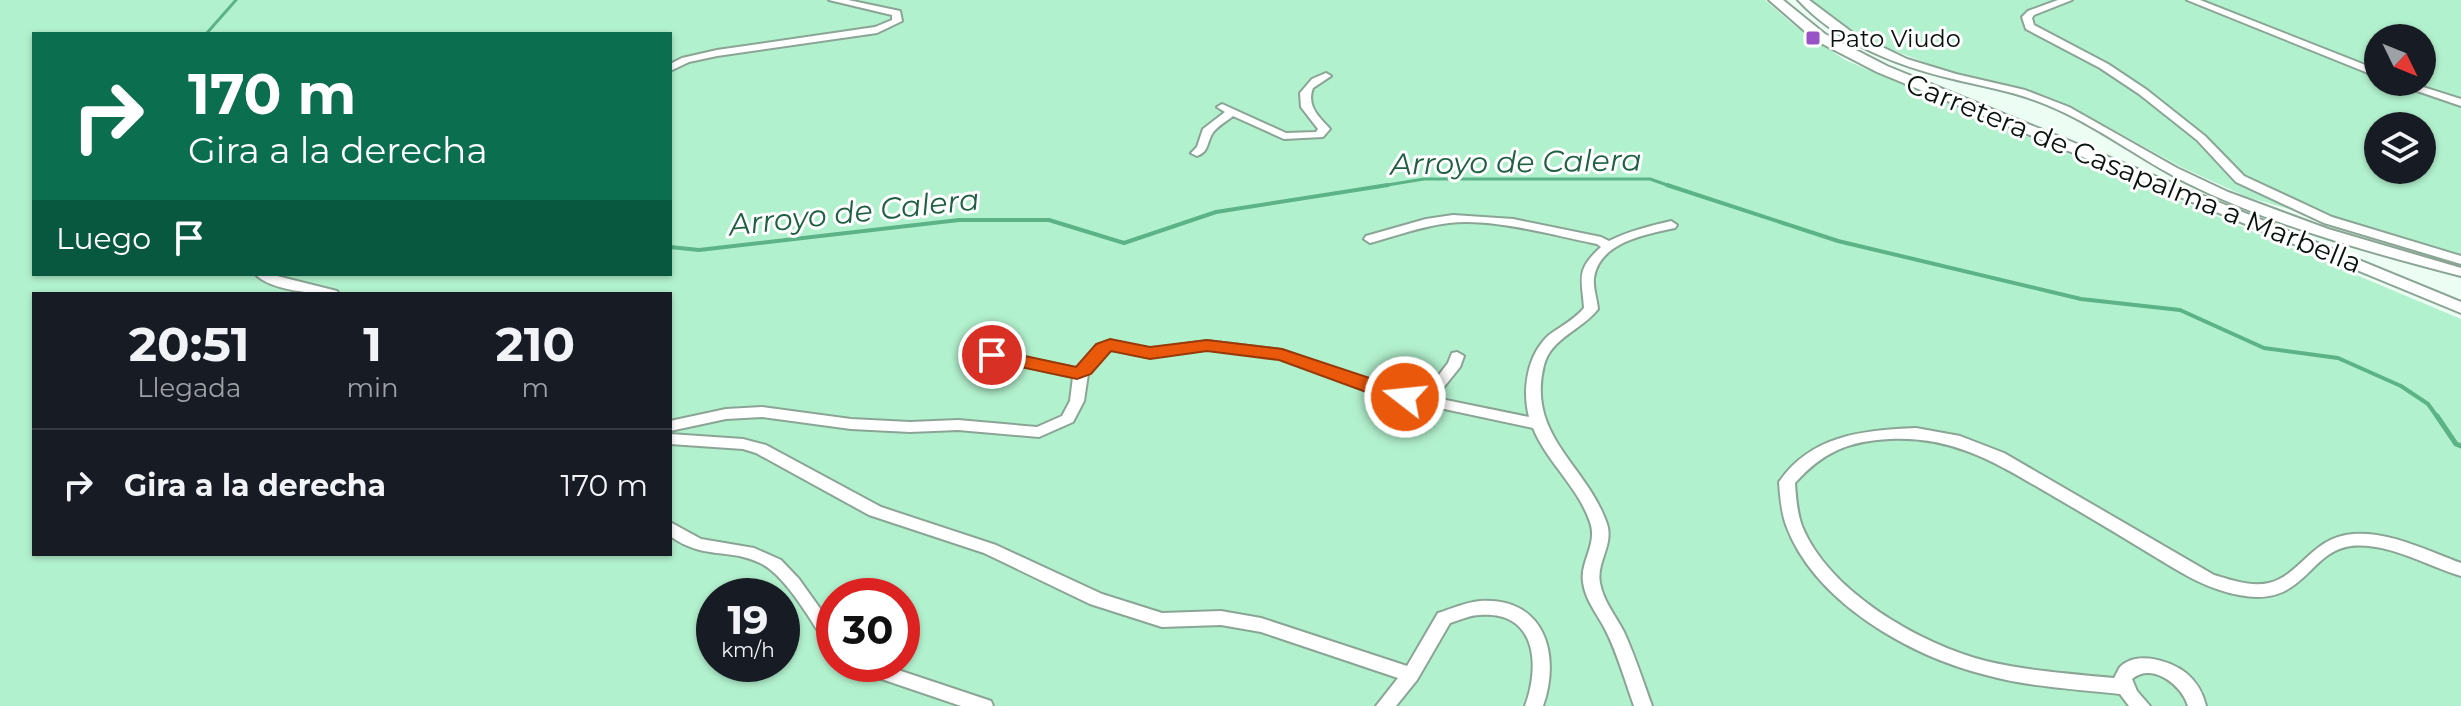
<!DOCTYPE html>
<html lang="es">
<head>
<meta charset="utf-8">
<style>
	body { margin:0; font-family:Montserrat,sans-serif; background:#20242c; color:#f1f3f6; height:100vh; display:flex; flex-direction:column; font-size:30px; white-space:nowrap }
	* { box-sizing:border-box; margin:0 }
	p { font-size:26px; color:#9ea1a6 }
	.icon { flex:none; width:44px; height:44px; fill:none; stroke:currentColor; stroke-width:2; stroke-linecap:round; stroke-linejoin:round }
	.map { position:relative; flex:1; overflow:hidden }
	.drawer { position:absolute; left:32px; top:292px; width:640px; height:264px; display:flex; flex-direction:column; background:#171b24; border-radius:0px; box-shadow:0 2px 6px #0004 }
	.drawer>* { flex:none }
	.hud { position:absolute; left:32px; top:32px; width:640px; height:244px; border-radius:0px; box-shadow:0 2px 6px #0004; background:#0b6e4f; color:#fff; overflow:hidden }
	.needle { width:52px; rotate:133deg }
	.tools { position:absolute; left:2364px; top:24px; display:grid; gap:16px }
	.tools a { display:grid; place-items:center; width:72px; height:72px; border-radius:50%; background:#171b24; box-shadow:0 2px 6px #0004; font-size:40px }
	.speed { position:absolute; left:696px; top:578px; display:flex; gap:16px; font-size:40px; font-weight:700; text-align:center }
	.speed>* { display:grid; place-content:center; width:104px; height:104px; border-radius:50%; background:#171b24; box-shadow:0 2px 6px #0004; line-height:1 }
	.speed small { font-size:20px; font-weight:400 }
	.speed .limit { border:12px solid #d22; background:#fff; color:#111 }
	.pin { position:absolute; display:grid; place-items:center; width:68px; height:68px; color:#fff; margin:-34px; border:4px solid #fff; border-radius:50%; box-shadow:0 2px 8px #0007 }
	.me { position:absolute; width:88px; margin:-44px; rotate:286deg; stroke-linejoin:round; filter:drop-shadow(0 0 6px #0008) }
	.turn { display:flex; align-items:center; gap:28px; height:168px; padding:0 24px; font-size:36px }
	.turn .icon { width:104px; height:104px; stroke-width:2.5 }
	.turn b { display:block; font-size:56px; line-height:68px }
	.then { display:flex; align-items:center; height:76px; padding:0 24px; background:#0003; gap:16px; font-size:30px }
	.eta { display:flex; justify-content:space-evenly; align-items:center; height:136px; text-align:center }
	.eta b { font-size:48px; font-weight:700; line-height:56px }
	ul { padding:0; list-style:none }
	li { display:flex; align-items:center; gap:24px; height:112px; padding:0 24px; border-top:2px solid #363941 }
	li div { flex:1 }
	li b { display:block; font-size:30px }
	li em { font-style:normal }
	.map>svg:first-child { display:block }
</style>
</head>
<body>
<div class="map">
<svg width="2461" height="706" viewBox="0 0 2461 706">
	<rect width="100%" height="100%" fill="#ecfef3"/>
	<!-- green -->
	<path fill="#b2f1ce" fill-rule="evenodd" d="M0,0H1765L1795,26L1845,60L2461,319V706H0ZM34,34H670V274H34ZM34,294H670V554H34ZM714,596H782V664H714ZM834,596H902V664H834Z
		M1810,0H2461V258L2247,197L2181,167L2076,109L2044,95L1949,71L1867,41ZM2378,38H2422V82H2378ZM2378,126H2422V170H2378Z"/>
	<g fill="none" stroke-linecap="round" stroke-linejoin="round">
		<!-- stream-far2 -->
		<path stroke="#5bb386" stroke-width="3" d="M206,34L236,0
			M1375,187L1424,179H1650L1673,187"/>
		<!-- stream-far1 -->
		<path stroke="#5bb386" stroke-width="4" d="M1667,185L1838,241L2081,299L2180,310L2264,348L2338,358L2401,386L2428,404L2438,418
			M670,247L699,250L959,220H1049L1124,243L1216,212L1388,185"/>
		<!-- stream -->
		<path stroke="#5bb386" stroke-width="5" d="M2437,416L2456,444L2461,446"/>
		<!-- street casing -->
		<g stroke="#8aa595" stroke-width="4">
			<path id="street" d="M829,0H848L900,11L902,21L877,33L717,56L689,62L670,71V64L682,58L717,50L875,27L892,20V15Z
				M1798,0H1809L1853,33L1907,59L1956,74L2025,90L2069,107L2177,168L2228,192L2328,229L2461,268V276C2368,252 2271,225 2185,182C2138,158 2096,125 2047,105C2017,92 1985,87 1953,79C1897,66 1838,43 1798,0Z
				M2058,0H2072L2034,15L2032,18L2034,25L2108,64L2147,90L2205,136L2244,176L2332,217L2461,256V264L2324,223L2236,182L2197,140L2139,94L2100,68L2026,29L2022,17L2028,11Z
				M2187,0H2200L2378,70V77Z
				M1326,73L1331,76L1313,88C1306,106 1319,117 1330,129L1323,137L1284,139L1233,116C1227,121 1216,127 1212,134C1206,145 1209,151 1197,156L1191,153L1197,147L1203,129L1225,112L1217,107L1222,104L1286,133L1316,132L1318,129L1301,107L1300,93L1312,79Z
				M2391,82H2407L2461,99V106Z
				M1453,215L1513,219L1601,237L1609,241C1629,231 1650,226 1671,221L1677,225L1675,228C1647,234 1599,242 1594,278C1593,289 1597,298 1598,309C1582,330 1551,338 1544,365C1526,436 1587,465 1607,524C1614,545 1596,562 1600,583C1603,601 1616,616 1624,632C1635,656 1643,681 1652,706H1634C1625,681 1618,655 1606,631C1598,615 1585,600 1583,582C1580,561 1598,544 1590,522C1578,487 1547,462 1533,428L1435,407L1428,403L1383,397L1280,358L1207,349L1150,357L1111,350L1107,351L1088,374L1084,401L1073,422L1039,437L958,430L910,432L851,429L762,417L726,419L670,431V421L726,409L762,407L851,419L910,422L958,420L1037,427L1062,416L1070,401L1073,377L987,358L985,355L987,352L992,351L1076,368L1080,367L1097,345L1110,341L1150,349L1207,341L1282,350L1390,389L1425,393L1448,363L1452,353L1457,352L1464,356L1460,367L1439,393L1441,399L1529,417C1522,390 1527,355 1549,335C1561,326 1574,320 1584,308C1582,279 1575,270 1601,247L1597,244C1553,235 1493,218 1449,223C1422,226 1396,236 1370,243L1364,239L1366,236L1426,219Z
				M255,274H269L337,291L339,294C316,294 271,291 255,274Z
				M1916,428L1960,436L2004,453L2214,575C2231,580 2251,587 2269,583C2301,575 2312,537 2353,534C2389,531 2428,551 2461,563V576C2427,566 2388,542 2351,546C2307,552 2305,608 2239,595C2206,589 2180,572 2152,555C2119,535 2086,515 2053,496C1998,464 1955,436 1890,439C1848,441 1823,452 1795,483C1796,498 1797,512 1802,526C1829,592 1920,644 1986,661C2028,671 2071,674 2114,678C2115,677 2119,668 2120,667C2137,650 2171,661 2186,673C2197,682 2203,693 2206,706H2188C2182,685 2152,662 2132,679L2137,691L2150,706H2129L2120,694C2075,689 2029,687 1986,675C1910,656 1814,602 1786,525C1781,511 1780,496 1779,482C1811,435 1864,430 1916,428Z
				M670,434L743,439L766,445L881,507L996,545L1102,594L1162,613L1221,611L1261,618L1407,666L1438,613C1451,609 1466,602 1480,601C1545,597 1561,655 1543,706H1525C1540,666 1537,611 1480,615C1470,615 1460,620 1450,623L1417,680L1396,706H1376L1398,678L1261,632L1221,625L1162,627L1090,604L984,553L869,515L756,453L743,449L670,444Z
				M670,522L701,539L754,548L781,560L799,579L834,628V648L828,646C811,622 786,575 760,563C730,548 703,560 670,536Z
				M849,664H880L991,701L993,706H961L852,669Z"/>
		</g>
		<!-- secondary casing -->
		<g stroke="#8aa595" stroke-width="4">
			<path id="secondary" d="M1769,0H1783L1825,34L1887,66L2461,302V313L1877,72L1815,40Z"/>
		</g>
		<!-- street -->
		<use href="#street" fill="#fff" fill-rule="evenodd"/>
		<!-- secondary -->
		<use href="#secondary" fill="#fff" fill-rule="evenodd"/>
	</g>
	<!-- route -->
	<path fill="#ea580c" stroke="#983908" stroke-width="2" d="M1110,339L1150,347L1207,340L1282,349L1412,392L1415,397L1405,403L1388,400L1279,360L1207,351L1150,359L1111,351L1091,374L1077,379L992,361L983,355L992,349L1076,367L1096,344Z"/>
	<!-- markers -->
	<rect fill="#9853c7" stroke="#fff" stroke-width="3" x="1805" y="30" width="16" height="16" rx="4"/>
	<g text-anchor="middle" dominant-baseline="central" stroke-width="6" stroke-linejoin="round" paint-order="stroke">
		<!-- far-poi labels -->
		<g font-size="24" fill="#0a140e" stroke="#fff" text-anchor="start">
			<text x="1829" y="38">Pato Viudo</text>
		</g>
		<!-- street labels -->
		<g font-size="28" fill="#0a140e" stroke="#fff">
			<text transform="translate(2134 173) rotate(22)">Carretera de Casapalma a Marbella</text>
		</g>
		<!-- water labels -->
		<g font-size="30" font-style="italic" fill="#1f6042" stroke="#fff">
			<text transform="translate(1516 162) rotate(-1)">Arroyo de Calera</text>
			<text transform="translate(854 212) rotate(-6)">Arroyo de Calera</text>
		</g>
	</g>
</svg>
<div class="tools">
<a><svg class="needle" viewBox="-14 -14 28 28"><path d="M0-13l5 13h-10z" fill="#e53935"/><path d="M0 13l5-13h-10z" fill="#9ea1a6"/></svg></a>
<a><svg class="icon" aria-label="layers" viewBox="0 0 24 24"><path d="M12 4l9 5-9 5-9-5zM3 14l9 5 9-5"/></svg></a>
</div>
<div class="speed"><div>19<small>km/h</small></div><div class="limit">30</div></div>
<div class="pin" style="left:992px;top:355px;background:#d93025"><svg class="icon" aria-label="arrive" viewBox="0 0 24 24"><path d="M6 21V4h12l-3 4 3 4H6"/></svg></div>
<svg class="me" style="left:1405px;top:397px" viewBox="-20 -20 40 40"><circle r="17" fill="#ea580c" stroke="#fff" stroke-width="3"/><path d="M0-11L8 9 0 5-8 9z" fill="#fff"/></svg>
<div class="hud">
<div class="turn"><svg class="icon" aria-label="right" viewBox="0 0 24 24"><path d="M7 20v-9h11M14 6l5 5-5 5"/></svg><div><b>170 m</b>Gira a la derecha</div></div>
<div class="then">Luego<svg class="icon" aria-label="arrive" viewBox="0 0 24 24"><path d="M6 21V4h12l-3 4 3 4H6"/></svg></div>
</div>
<section class="drawer">
<div class="eta">
<div><b>20:51</b><p>Llegada</p></div>
<div><b>1</b><p>min</p></div>
<div><b>210</b><p>m</p></div>
</div>
<ul>
<li><svg class="icon" aria-label="right" viewBox="0 0 24 24"><path d="M7 20v-9h11M14 6l5 5-5 5"/></svg><div><b>Gira a la derecha</b></div><em>170 m</em></li>
</ul>
</section>
</div>
</body>
</html>
